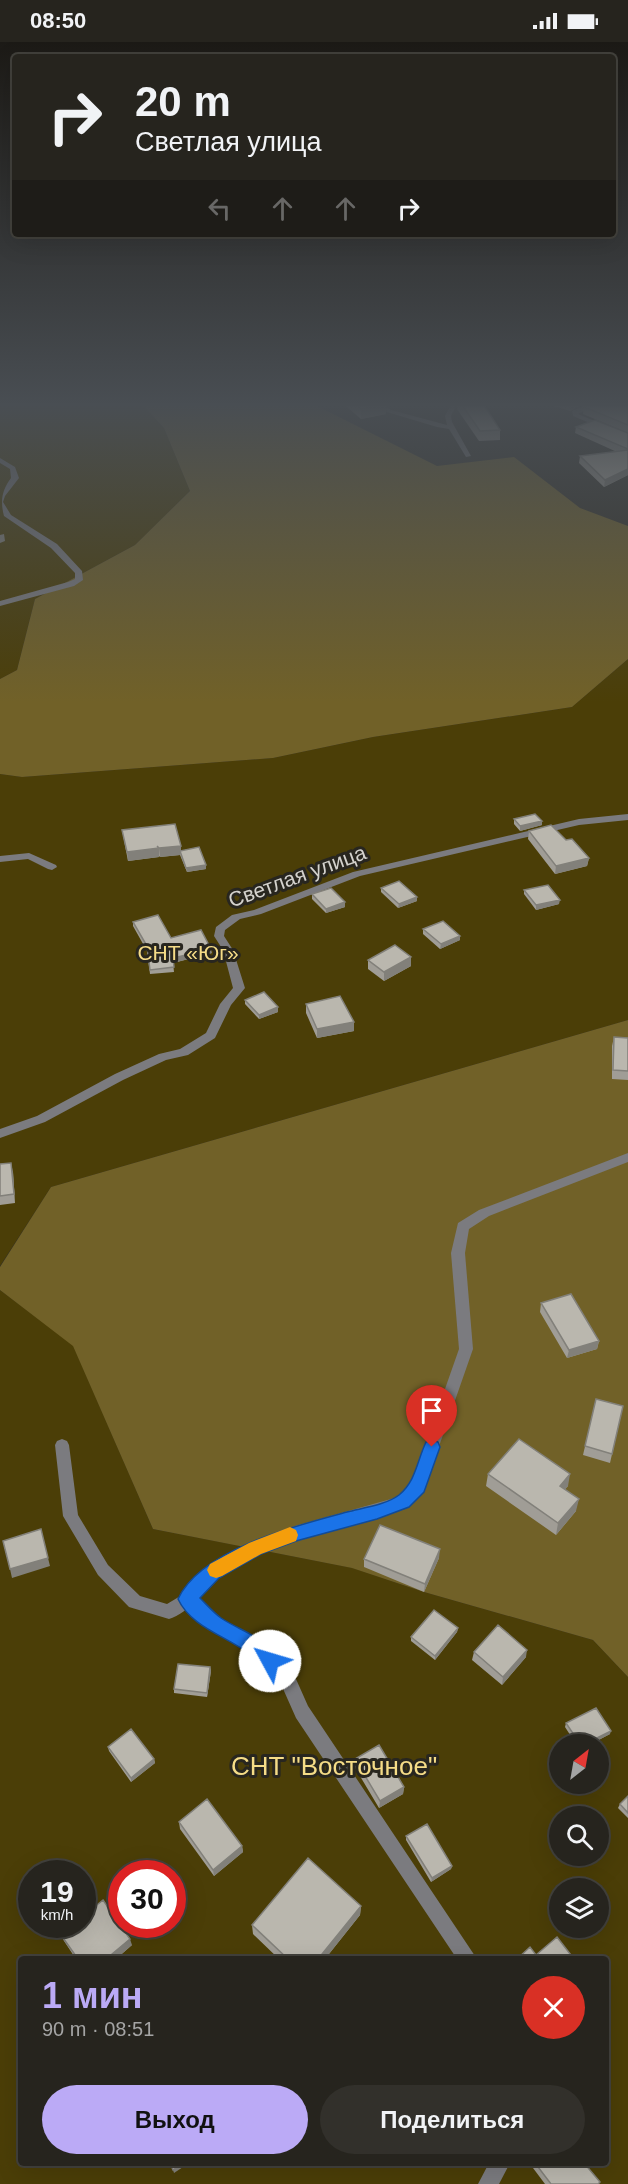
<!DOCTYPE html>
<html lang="ru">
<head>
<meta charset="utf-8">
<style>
	body { margin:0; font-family:Helvetica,sans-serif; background:#32302b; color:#f1f3f6; height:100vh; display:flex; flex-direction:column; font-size:22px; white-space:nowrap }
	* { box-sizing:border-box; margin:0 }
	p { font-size:20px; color:#a4a4a4 }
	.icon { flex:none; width:33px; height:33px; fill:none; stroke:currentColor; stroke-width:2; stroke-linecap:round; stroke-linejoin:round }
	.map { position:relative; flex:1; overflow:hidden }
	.drawer { position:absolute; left:18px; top:1914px; width:591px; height:210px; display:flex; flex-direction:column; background:#26241e; border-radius:6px; box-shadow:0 6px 24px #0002,0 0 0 2px #42413c }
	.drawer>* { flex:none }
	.guide { position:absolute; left:12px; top:12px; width:604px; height:183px; border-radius:6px; box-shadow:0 6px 24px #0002,0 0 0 2px #42413c; background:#26241e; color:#f1f3f6; overflow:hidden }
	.needle { width:39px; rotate:31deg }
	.buttons { position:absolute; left:549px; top:1692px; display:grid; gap:12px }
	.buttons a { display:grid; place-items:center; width:60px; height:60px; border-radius:50%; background:#26241e; box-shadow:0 6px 24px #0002,0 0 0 2px #42413c; font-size:30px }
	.speed { position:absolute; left:18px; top:1818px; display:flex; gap:12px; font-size:30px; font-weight:700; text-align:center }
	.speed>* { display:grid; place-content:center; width:78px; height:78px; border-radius:50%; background:#26241e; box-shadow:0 6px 24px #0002,0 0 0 2px #42413c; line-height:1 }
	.speed small { font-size:15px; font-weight:400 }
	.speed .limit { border:9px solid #d22; background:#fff; color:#111 }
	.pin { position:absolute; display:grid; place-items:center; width:51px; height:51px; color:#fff; margin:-62px -26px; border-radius:50% 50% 50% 0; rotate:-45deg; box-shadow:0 0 6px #0007 }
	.pin .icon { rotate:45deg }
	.me { position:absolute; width:66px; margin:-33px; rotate:309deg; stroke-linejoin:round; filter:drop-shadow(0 0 4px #0008) }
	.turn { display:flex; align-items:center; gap:21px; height:126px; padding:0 24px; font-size:27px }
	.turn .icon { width:78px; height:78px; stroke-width:2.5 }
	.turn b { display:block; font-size:42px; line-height:51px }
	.lanes { display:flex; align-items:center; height:57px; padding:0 24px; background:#0003; justify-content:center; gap:30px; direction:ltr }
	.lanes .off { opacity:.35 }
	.round { display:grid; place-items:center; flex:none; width:63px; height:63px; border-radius:32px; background:#32302b }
	.overview { display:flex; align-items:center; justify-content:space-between; height:102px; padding:0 24px }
	h1 { font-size:36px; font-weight:700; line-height:45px; color:#bbaaf6 }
	.button { display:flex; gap:12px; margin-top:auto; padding:12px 24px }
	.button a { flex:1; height:69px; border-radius:36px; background:#bbaaf6; color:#111; font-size:24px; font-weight:700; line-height:69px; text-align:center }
	.button a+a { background:#32302b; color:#f1f3f6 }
	.status { display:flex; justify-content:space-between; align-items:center; height:42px; padding:0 30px; background:#26241e; direction:ltr }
	.status svg { height:16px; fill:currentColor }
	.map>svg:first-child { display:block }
</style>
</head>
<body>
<div class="status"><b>08:50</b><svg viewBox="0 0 49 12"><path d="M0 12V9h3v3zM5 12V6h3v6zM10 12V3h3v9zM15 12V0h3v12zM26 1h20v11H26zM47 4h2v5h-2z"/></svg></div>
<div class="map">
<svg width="628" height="2142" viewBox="0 0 628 2142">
	<rect width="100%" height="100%" fill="#323028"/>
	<!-- green -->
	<path fill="#4b3e07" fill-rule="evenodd" d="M0,360H140L164,386L190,449L135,503L35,557L17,628L0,637Z
		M628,617V978L51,1145L0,1224V732L22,735L273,716L373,695L572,665Z
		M0,1248L73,1303L153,1487L353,1526L424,1550L593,1598L628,1635V2142H0ZM560,1702H598V1742H560ZM560,1774H598V1814H560ZM32,1832H82V1882H32ZM122,1832H172V1882H122ZM560,1846H598V1886H560ZM21,1917H606V2121H21Z"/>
	<!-- forest -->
	<path fill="#716128" d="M140,360H314L313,362L437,424L514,415L580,466L628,484V617L572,665L373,695L273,716L22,735L0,732V637L17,628L35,557L135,503L190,449L164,386Z
		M628,978V1635L593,1598L424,1550L352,1526L153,1487L73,1304L0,1248V1225L51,1145Z"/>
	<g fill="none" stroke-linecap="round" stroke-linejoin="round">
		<!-- lane -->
		<path fill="#7b7b7f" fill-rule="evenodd" d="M379,360H385V363L391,368L447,383L445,374L452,360H458L451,374L452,380L471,414L466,415L449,387L437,385L387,370L380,365Z
			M592,360H600L578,372L628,393V397L573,374L572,369Z
			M62,1397L67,1399L69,1403L78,1473L108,1523L140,1554L167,1562L187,1550L193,1552L195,1557C191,1566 178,1574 169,1577L129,1565L98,1533L63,1474L55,1403L57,1399Z"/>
		<!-- street -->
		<path fill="#7b7b7f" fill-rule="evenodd" d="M0,416L15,425L19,436L5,454L3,460L11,473L57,502L82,529L83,538L74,544L0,564V559L68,540L75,537V531L51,506L4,474C0,459 2,448 11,436L10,427L0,421Z
			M628,772V778L579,783L360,834L261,872L240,877L225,888L224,894L233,908L245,946L231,963L215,996L188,1013L166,1018L123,1038L45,1080L0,1096V1087L37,1074L115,1032L159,1012L180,1007L206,991L220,962L233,946L223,908L214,894L216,885L232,873L254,868L353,830L579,777Z
			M29,811L56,823L57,825L52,828L48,827L28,817L0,820V814Z
			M628,1111V1120L489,1174L469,1187L465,1211L473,1307L423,1450L408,1465L377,1476L295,1498L260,1511L218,1535L198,1557L220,1577L260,1599L292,1628L308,1664L477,1917H457L296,1676L280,1640L248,1609L208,1587L181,1562L179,1557L181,1552L208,1525L250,1501L295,1484L398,1455L412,1441L459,1307L451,1211L458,1181L479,1168Z
			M489,2121H510L499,2142H478Z"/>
	</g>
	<!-- wall -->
	<path fill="#a09d96" d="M341,360H384L386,362V372L361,377Z
		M458,360H482L500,388V398L479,399L457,367Z
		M541,360H587L570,369Z
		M628,360V391L583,372L584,365Z
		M576,385L628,391V433L604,445L579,421L580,414L617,410L575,391Z
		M514,777L542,783L520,789L514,782Z
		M122,788L181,809L206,827L187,830L180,813L160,815L159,814V815L128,819Z
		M529,789L566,798L589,816L587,824L555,832L528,797Z
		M381,846L417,859L398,866L381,850Z
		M524,848L559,862L536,868L524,852Z
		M312,852L345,865L326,871L312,857Z
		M133,880L171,896L212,911L173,921L174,930L150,932L147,909L133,884Z
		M423,887L460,898L440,907L423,892Z
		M368,918L411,924L384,939L368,927Z
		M245,958L278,965V970L259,977L245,962Z
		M306,962L354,989L317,996L306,971Z
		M614,995L628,996V1038L612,1037V1004Z
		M0,1122L13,1130L15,1161L0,1163Z
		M541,1261L599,1299L597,1307L567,1316L540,1270Z
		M596,1357L623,1364L610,1421L583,1413Z
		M488,1432L568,1444L565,1447L576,1469L556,1493L486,1444Z
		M439,1516L424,1550L364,1525V1517Z
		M458,1586L457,1590L435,1618L411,1599V1595Z
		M474,1610L526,1615L502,1643L472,1618Z
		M210,1625L211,1629L207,1655L174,1651V1647Z
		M566,1681L610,1692L591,1702H576L565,1685Z
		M108,1705L154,1717L155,1721L131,1740L109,1709Z
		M355,1717L404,1745L403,1752L379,1766L354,1724Z
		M628,1754V1776L618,1766L620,1762Z
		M179,1780L242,1804L243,1810L214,1834L180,1787Z
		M406,1794L452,1824L451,1827L431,1840L406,1798Z
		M361,1864L360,1873L325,1917H279L253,1892L252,1883Z
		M61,1893L132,1903L116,1917H76L64,1899Z
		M535,2121L599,2142H545L533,2126Z"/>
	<!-- shaded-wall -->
	<path fill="#82807a" d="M575,360H587L570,369L571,362Z
		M386,362V372L361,377V367Z
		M628,427V433L604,445L605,438Z
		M4,492L5,499L0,501V493Z
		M542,779V783L520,789V784Z
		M181,804V812L180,809V813L160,815L159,806Z
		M159,806V815L128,819L127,810Z
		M589,816L587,824L555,832L556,824Z
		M206,823V827L187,830L186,826Z
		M417,855V859L398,866L399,862Z
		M560,858L559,862L536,868V863Z
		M345,860V865L326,871V867Z
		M460,894V898L440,907L441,902Z
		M211,907L212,911L173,921V916Z
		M411,915V924L384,939V930Z
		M278,965V970L259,977V973Z
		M354,980V989L317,996V987Z
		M11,1121L13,1130L15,1161L14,1152Z
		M599,1299L597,1307L567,1316L569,1308Z
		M570,1432L568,1444L558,1456L560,1444Z
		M579,1457L576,1469L556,1493L558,1481Z
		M440,1507L439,1516L424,1550L425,1542Z
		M48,1516L50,1524L12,1536L10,1527Z
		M458,1586L457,1590L435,1618V1614Z
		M527,1608L526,1615L502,1643L503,1635Z
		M210,1625L211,1629L207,1655V1651Z
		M611,1689L610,1692L591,1702H585Z
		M154,1717L155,1721L131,1740V1736Z
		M404,1745L403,1752L379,1766L380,1759Z
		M242,1804L243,1810L214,1834L213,1828Z
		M452,1824L451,1827L431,1840L432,1836Z
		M361,1864L360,1873L325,1917H318Z
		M130,1897L132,1903L116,1917H106Z
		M184,2121H189L174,2131L173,2128Z"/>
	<!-- building -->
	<path fill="#bab7ae" stroke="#82807a" stroke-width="1.5" d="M353,360H384L386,362L361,367Z
		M460,360H482L500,388L480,389Z
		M563,360H575L571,362Z
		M594,360H628V383L584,365Z
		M595,378L628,391V407L576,385Z
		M628,408V427L605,438L580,414Z
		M535,772L542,779L520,784L514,777Z
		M175,782L181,804L159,806L157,804L159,806L127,810L122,788Z
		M551,783L566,798L572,797L589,816L556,824L529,789Z
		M199,805L206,823L186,826L180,809Z
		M399,839L417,855L399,862L381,846Z
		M548,843L560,858L536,863L524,848Z
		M331,846L345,860L326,867L312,852Z
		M158,873L171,896L201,888L211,907L173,916L174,925L150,928L147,904L133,880Z
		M443,879L460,894L441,902L423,887Z
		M395,903L411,915L384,930L368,918Z
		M264,950L278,965L259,973L245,958Z
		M340,954L354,980L317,987L306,962Z
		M614,995L628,996V1029L613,1028Z
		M11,1121L14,1152L0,1154V1122Z
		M571,1252L599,1299L569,1308L541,1261Z
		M596,1357L623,1364L612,1412L585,1404Z
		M519,1397L570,1432L560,1444L579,1457L558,1481L488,1432Z
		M380,1483L440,1507L425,1542L364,1517Z
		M41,1487L48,1516L10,1527L3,1499Z
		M434,1568L458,1586L435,1614L411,1595Z
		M498,1583L527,1608L503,1635L474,1610Z
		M178,1622L210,1625L207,1651L174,1647Z
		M596,1666L611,1689L585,1702H580L566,1681Z
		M131,1687L154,1717L131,1736L108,1705Z
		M379,1703L404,1745L380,1759L355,1717Z
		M628,1754V1771L620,1762Z
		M207,1757L242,1804L213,1828L179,1780Z
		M427,1782L452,1824L432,1836L406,1794Z
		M308,1816L361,1864L318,1917H288L252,1883Z
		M103,1858L130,1897L106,1917H78L61,1893L73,1882H82V1875Z
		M557,1895L574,1917H517L530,1905L536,1913Z
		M170,2121H184L173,2128Z
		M535,2121H584L600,2140L598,2142H551Z"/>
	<!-- sky -->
	<linearGradient id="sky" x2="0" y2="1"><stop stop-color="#1c1a16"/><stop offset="0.55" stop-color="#494e53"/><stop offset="1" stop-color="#494e53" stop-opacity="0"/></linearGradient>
	<rect width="628" height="660" fill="url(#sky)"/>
	<!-- route -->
	<path fill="#1a73e8" stroke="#114b97" stroke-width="1.5" d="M432,1398L438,1400L440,1405L424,1450L409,1465L377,1477L296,1499L261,1512L219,1536L200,1556C207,1563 214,1571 221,1576C240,1589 269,1596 279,1619L277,1625L270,1628C261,1624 256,1617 248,1611C226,1594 191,1585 178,1557C201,1507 298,1483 347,1470C362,1466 386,1463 399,1453C416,1439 417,1419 426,1400Z"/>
	<!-- slow -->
	<path fill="#f59e0b" d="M290,1485L296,1488L298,1493L296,1499L261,1512L222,1534L216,1536L210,1534L207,1528L210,1522L249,1501Z"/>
	<g text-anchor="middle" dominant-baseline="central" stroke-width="6" stroke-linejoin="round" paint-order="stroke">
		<!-- street labels -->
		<g font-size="21" fill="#d4d2cd" stroke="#28261f">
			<text transform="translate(297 834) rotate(-20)">Светлая улица</text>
		</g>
		<!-- park labels -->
		<g font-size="21" fill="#f5dc87" stroke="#28261f">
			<text x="188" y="910">СНТ «Юг»</text>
		</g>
		<!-- near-park labels -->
		<g font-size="26" fill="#f5dc87" stroke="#28261f">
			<text x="334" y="1724">СНТ "Восточное"</text>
		</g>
	</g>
</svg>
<div class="buttons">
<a><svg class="needle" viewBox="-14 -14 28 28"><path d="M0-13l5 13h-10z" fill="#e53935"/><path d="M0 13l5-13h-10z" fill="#a4a4a4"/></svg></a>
<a><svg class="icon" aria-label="search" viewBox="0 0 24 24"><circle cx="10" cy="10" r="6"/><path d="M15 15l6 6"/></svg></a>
<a><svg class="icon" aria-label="layers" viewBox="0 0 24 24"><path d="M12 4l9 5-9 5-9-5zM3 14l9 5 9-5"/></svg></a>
</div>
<div class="speed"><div>19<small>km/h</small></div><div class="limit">30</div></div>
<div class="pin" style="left:432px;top:1405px;background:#d93025"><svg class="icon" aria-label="arrive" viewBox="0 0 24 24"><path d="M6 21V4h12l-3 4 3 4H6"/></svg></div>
<svg class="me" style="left:270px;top:1619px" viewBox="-20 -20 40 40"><circle r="19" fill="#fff"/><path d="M0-13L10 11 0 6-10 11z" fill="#1a73e8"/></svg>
<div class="guide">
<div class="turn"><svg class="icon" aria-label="right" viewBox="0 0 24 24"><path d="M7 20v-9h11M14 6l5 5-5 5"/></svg><div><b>20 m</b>Светлая улица</div></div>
<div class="lanes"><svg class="icon off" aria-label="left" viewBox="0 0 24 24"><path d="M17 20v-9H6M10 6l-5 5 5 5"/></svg><svg class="icon off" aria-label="ahead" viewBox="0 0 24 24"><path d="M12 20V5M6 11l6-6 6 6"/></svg><svg class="icon off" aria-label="ahead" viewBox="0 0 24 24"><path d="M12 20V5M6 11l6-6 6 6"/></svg><svg class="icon" aria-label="right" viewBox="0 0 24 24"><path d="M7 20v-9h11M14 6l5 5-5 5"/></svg></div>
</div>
<section class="drawer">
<div class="overview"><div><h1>1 мин</h1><p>90 m · 08:51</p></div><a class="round" style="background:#d93025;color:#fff"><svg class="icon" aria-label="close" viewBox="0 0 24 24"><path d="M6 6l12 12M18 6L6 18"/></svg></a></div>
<div class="button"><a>Выход</a><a>Поделиться</a></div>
</section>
</div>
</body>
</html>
